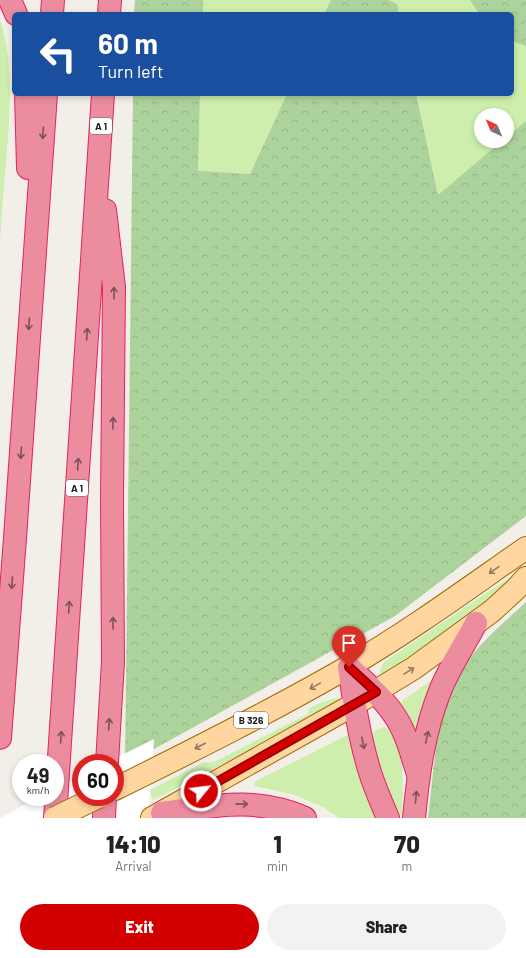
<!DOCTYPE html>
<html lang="en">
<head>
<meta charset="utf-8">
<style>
	body { margin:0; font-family:Barlow,sans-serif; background:#f2f2f2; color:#222; height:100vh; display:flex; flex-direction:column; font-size:15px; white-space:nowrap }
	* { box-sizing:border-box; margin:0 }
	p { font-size:13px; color:#767676 }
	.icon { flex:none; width:22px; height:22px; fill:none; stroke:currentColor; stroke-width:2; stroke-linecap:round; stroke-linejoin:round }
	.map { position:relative; height:818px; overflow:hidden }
	.sheet { display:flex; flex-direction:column; background:#fff; flex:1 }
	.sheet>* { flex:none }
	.banner { position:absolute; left:12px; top:12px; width:502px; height:84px; border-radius:6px; box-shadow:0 2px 6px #0003; background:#1a4fa0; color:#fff; overflow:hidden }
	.needle { width:26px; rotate:316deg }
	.buttons { position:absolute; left:474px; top:108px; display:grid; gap:8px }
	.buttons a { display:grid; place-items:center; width:40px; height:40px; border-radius:50%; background:#fff; box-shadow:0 2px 6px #0003; font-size:20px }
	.speed { position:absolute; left:12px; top:754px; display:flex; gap:8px; font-size:20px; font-weight:700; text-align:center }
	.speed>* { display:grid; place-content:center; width:52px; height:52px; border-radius:50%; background:#fff; box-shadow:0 2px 6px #0003; line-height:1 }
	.speed small { font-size:10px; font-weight:400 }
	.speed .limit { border:6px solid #d22; background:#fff; color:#111 }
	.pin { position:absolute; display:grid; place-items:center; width:34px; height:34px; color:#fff; margin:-41px -17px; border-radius:50% 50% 50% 0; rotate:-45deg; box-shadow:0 0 4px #0007 }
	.pin .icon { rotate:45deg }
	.me { position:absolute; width:44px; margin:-22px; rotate:61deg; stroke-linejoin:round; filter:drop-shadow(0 0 3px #0008) }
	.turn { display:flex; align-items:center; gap:14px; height:84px; padding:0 20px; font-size:18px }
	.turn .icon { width:52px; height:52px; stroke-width:2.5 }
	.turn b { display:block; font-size:28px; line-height:34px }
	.eta { display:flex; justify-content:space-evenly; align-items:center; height:68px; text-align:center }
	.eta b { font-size:24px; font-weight:800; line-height:28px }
	.action { display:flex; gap:8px; margin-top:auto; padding:8px 20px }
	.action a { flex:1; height:46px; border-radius:24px; background:#d30002; color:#fff; font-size:16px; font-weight:800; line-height:46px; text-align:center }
	.action a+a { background:#f2f2f2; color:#222 }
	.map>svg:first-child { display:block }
</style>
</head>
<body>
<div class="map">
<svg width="526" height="818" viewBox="0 0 526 818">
	<defs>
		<pattern id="forest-crowns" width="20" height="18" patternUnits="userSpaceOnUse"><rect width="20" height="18" fill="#acd39b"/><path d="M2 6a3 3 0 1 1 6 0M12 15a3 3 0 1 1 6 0" fill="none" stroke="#94b585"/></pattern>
	</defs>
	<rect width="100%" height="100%" fill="#f2efe8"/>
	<!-- grass -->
	<path fill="#cdeeac" d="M203,0H331L324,14H203Z
		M388,0H470L479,14H399L397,4Z
		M0,20C14,62 10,108 7,151C4,181 2,211 0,240Z
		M512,41L526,46V121L507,137V115H481V141H502L438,195L416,94H512Z
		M200,94H287L250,174L198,172Z
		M510,577V581L499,592L432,645L380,676L381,667L384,662Z
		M429,682H431V685L417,730L414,729L406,712L399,703Z
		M337,698L343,702L153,800L150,790L204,762L211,763L220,759L308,714L309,708L322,702Z
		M384,727C408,736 402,791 402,812L401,815L398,814C389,793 369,752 374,731Z
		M349,734L376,818H339L323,807L295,795L255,786L254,784L256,781Z"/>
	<!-- forest -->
	<path fill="url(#forest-crowns)" d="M135,0H203V14H134Z
		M331,0H388L397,4L399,14H324Z
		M470,0H526V46L512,41V14H479Z
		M133,94H200L198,171L250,174L287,94H416L438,195L502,141H507V137L526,121V516L395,616L125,765Z
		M526,602V818H428C435,763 435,703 470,658C486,637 507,620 526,602Z"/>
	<!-- pier -->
	<path fill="#fff" d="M154,739L148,818H0L39,797H55V789L81,776V797H115V763H106Z"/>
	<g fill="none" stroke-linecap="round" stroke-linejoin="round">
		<!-- primary casing -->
		<g stroke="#9f6900" stroke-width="24">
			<path id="primary" d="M115,789C194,750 272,711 348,667C410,631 467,589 526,548
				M152,818L355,704L414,668L492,611L516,589L526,578"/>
		</g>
		<!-- motorway casing -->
		<g stroke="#e52065" stroke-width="24">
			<path id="motorway" d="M10,0L16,14
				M52,14L53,0
				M109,14L110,0
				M26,94L28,168
				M105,210L114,287L112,500L113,662L107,763
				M349,667C354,701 359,736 369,769C374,786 381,802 388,818
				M349,667C369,686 393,706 404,733C410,746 413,760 418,774
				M0,738L15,538L46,94
				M162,813C214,806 255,796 305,818
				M55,818L103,94
				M104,818L105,797
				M414,818C418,776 424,731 440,691C449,668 464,646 476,623"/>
		</g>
		<!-- primary -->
		<use href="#primary" stroke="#ffd5a0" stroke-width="22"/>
		<!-- motorway -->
		<use href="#motorway" stroke="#ec8c9f" stroke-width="22"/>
		<!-- primary-bridge casing -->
		<g stroke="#9f6900" stroke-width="24" stroke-linecap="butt">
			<path id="primary-bridge" d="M55,818L98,797"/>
		</g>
		<!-- primary-bridge -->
		<use href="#primary-bridge" stroke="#ffd5a0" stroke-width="22"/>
	</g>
	<!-- one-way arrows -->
	<defs><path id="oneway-shaft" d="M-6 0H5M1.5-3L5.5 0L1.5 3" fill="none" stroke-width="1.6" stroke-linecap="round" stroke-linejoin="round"/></defs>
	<g stroke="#7c515a">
		<use href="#oneway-shaft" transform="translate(43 133) rotate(94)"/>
		<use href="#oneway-shaft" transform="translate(114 293) rotate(-90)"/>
		<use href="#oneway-shaft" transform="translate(29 324) rotate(94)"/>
		<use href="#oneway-shaft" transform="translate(87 334) rotate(-86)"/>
		<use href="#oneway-shaft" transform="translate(113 423) rotate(-89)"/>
		<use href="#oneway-shaft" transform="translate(21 453) rotate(94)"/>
		<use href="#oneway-shaft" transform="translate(78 464) rotate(-86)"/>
		<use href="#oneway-shaft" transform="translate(12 583) rotate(94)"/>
		<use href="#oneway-shaft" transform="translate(69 607) rotate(-86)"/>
		<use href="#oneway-shaft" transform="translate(113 623) rotate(-90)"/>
		<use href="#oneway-shaft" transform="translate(109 724) rotate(-86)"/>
		<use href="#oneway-shaft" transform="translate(61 737) rotate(-86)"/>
		<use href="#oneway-shaft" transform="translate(427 737) rotate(-77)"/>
		<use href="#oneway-shaft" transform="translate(363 743) rotate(79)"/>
		<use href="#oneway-shaft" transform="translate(416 797) rotate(-85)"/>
		<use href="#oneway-shaft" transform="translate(242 804) rotate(1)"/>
	</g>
	<g stroke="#907b60">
		<use href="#oneway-shaft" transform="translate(494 570) rotate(145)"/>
		<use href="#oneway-shaft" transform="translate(409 671) rotate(-32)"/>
		<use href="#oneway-shaft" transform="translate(315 686) rotate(151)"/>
		<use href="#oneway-shaft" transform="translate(200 746) rotate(153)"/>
	</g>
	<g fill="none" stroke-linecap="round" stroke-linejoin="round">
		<!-- route casing -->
		<g stroke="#890001" stroke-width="10">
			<path id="route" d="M201,791L376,692L349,667"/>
		</g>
		<!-- route -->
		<use href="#route" stroke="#d30002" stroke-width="7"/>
	</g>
	<g text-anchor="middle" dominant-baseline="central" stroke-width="3" stroke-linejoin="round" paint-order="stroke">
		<!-- shield labels -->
		<g fill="#fff" stroke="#646464" stroke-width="1">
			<rect x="90" y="118" width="22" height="16" rx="3"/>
			<rect x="66" y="480" width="22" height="16" rx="3"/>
			<rect x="234" y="712" width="34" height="16" rx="3"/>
		</g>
		<g font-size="10" font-weight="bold" fill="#212121">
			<text x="101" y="126">A 1</text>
			<text x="77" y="488">A 1</text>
			<text x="251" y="720">B 326</text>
		</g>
	</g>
</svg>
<div class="buttons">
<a><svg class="needle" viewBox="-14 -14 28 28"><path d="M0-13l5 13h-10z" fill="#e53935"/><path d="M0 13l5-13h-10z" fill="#767676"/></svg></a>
</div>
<div class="speed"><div>49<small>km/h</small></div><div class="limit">60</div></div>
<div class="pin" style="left:349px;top:667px;background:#d93025"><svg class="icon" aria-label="arrive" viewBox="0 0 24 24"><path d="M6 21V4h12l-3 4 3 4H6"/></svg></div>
<svg class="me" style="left:201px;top:791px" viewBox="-20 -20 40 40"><circle r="17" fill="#d30002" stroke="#fff" stroke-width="3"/><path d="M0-11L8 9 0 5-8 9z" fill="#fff"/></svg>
<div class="banner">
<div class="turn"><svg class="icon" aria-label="left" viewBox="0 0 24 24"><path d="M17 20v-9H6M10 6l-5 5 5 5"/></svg><div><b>60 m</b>Turn left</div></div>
</div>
</div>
<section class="sheet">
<div class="eta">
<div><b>14:10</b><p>Arrival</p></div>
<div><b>1</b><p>min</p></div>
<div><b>70</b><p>m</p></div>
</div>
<div class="action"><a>Exit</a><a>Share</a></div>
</section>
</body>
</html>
